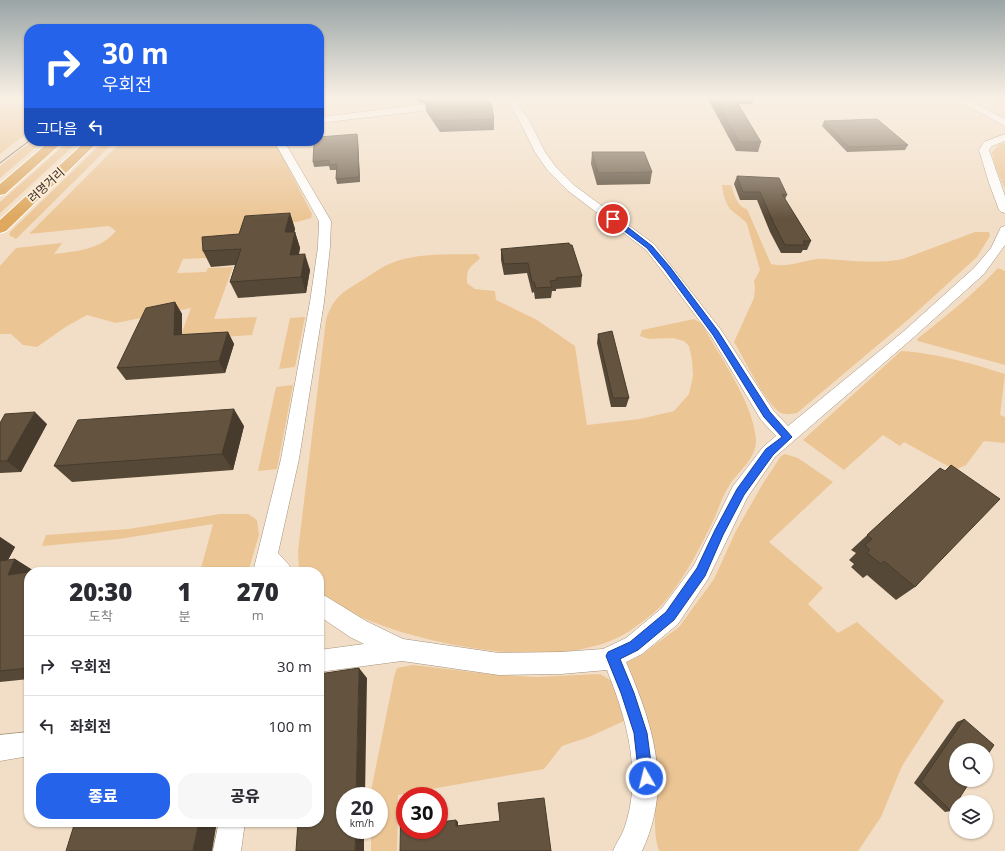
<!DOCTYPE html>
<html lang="ko">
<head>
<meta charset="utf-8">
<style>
	body { margin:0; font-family:"Open Sans","Noto Sans KR",sans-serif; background:#f7f7f7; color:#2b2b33; height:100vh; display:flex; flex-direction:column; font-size:15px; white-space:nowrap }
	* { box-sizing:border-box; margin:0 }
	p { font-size:13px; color:#7c7c81 }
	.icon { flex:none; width:22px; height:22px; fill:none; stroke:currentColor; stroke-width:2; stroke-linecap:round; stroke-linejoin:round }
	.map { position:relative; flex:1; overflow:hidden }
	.panel { position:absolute; left:24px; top:567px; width:300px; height:260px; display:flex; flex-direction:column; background:#fff; border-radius:16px; box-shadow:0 1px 3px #0004 }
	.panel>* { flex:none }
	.banner { position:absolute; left:24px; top:24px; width:300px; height:122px; border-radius:16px; box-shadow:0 1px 3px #0004; background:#2563eb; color:#fff; overflow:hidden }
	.tools { position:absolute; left:949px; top:743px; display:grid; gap:8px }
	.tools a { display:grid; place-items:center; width:44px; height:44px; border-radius:50%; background:#fff; box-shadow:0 1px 3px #0004; font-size:20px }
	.speed { position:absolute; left:336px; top:787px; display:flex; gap:8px; font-size:20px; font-weight:700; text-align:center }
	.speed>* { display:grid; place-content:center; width:52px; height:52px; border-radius:50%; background:#fff; box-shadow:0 1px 3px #0004; line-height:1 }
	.speed small { font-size:10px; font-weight:400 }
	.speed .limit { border:6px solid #d22; background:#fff; color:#111 }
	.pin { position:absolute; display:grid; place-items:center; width:34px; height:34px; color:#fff; margin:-17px; border:2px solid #fff; border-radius:50%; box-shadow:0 1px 4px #0007 }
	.me { position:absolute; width:44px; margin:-22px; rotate:352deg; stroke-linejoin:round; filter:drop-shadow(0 0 3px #0008) }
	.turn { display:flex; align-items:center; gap:14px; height:84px; padding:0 12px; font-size:18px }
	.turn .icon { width:52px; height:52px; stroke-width:2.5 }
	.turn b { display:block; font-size:28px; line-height:34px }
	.then { display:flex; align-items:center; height:38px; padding:0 12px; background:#0003; gap:8px; font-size:15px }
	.eta { display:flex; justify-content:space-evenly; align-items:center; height:68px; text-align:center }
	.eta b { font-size:24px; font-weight:800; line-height:28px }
	.primary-button { display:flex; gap:8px; margin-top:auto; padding:8px 12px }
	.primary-button a { flex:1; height:46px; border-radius:16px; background:#2563eb; color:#fff; font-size:16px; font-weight:800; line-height:46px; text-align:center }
	.primary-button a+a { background:#f7f7f7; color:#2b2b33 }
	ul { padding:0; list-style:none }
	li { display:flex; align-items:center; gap:12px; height:60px; padding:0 12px; border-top:1px solid #e1e1e2 }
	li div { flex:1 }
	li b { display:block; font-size:15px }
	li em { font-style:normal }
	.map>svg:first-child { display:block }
</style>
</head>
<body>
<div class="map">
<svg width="1005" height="851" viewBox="0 0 1005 851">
	<rect width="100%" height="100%" fill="#f2dec6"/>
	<!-- green -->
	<path fill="#ecc595" d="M0,99H29V132L0,154Z
		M32,141H43L0,178V166Z
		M69,141H79L0,213V202Z
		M104,141H115L16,239L9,235L10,232Z
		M122,141L275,142L312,214L311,218L297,222L248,225L239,249L206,258L183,259L177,273L206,272L208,268L233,267L214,319L257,317L252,335L179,340L191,308L116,323L87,315L67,326L37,347L23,345L11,334H0V266L16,248L62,243L54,254C77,251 100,250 116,231L109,226L29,234Z
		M1005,143V189L996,169L992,153L999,144Z
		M722,185H731C734,193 737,207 747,209L771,264C787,268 801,261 817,259C825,258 833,260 841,260C862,262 882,263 903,259L975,232H989L990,236L977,257L910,318L797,413C792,414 786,415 781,413C766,405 744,358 734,342L754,298L755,288L754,281L760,270L747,224C742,217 736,215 730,209C726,204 722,191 722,185Z
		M477,254L480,258C470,269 467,265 467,283L475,289L495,291L496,300L537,320L575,346L587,425L640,419L674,411L689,394L693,376L692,360L689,346L684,341L673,338L649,339L640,336L642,330L694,319L702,324C720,357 753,402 756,439C757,459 738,471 729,486C723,495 719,507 715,517C700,548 684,580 661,606C653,614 641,623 631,630C567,674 431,647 363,618C348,612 333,600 319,592V572H299L298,551L326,320C333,298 341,293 361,281C370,276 378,269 387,265C415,252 447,255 477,254Z
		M998,268L1005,271V365L918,341L917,339C946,316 973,295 998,268Z
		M305,317L295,367L279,369L290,318Z
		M901,351C936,353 971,363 1005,374L1000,415L1005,417V443L984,441L966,465L955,470L904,442L900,446L883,435L844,470L803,440Z
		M293,385L277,469L258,471L276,387Z
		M785,454L798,458L833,482L769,542L823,588L808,604L838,633L857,622L944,701L902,766L881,817L858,851H659C651,828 658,804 654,781C647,742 635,702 626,663L641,655L679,627L714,579L736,531L762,485L781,456Z
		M220,514H248L257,520L259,535L248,572H200L213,524L119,539L42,546L46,535L129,529Z
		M413,665L497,675L537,677L600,674L614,682L621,703L624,721L589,737L562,746L544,769L398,795L397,851H371V830H379V796H371V791L394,677L397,668Z"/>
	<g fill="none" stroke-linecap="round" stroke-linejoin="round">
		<!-- street casing -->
		<g stroke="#a4927c" stroke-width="1">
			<path id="street" d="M456,99H474L470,102L413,112L319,123V117L413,106Z
				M506,99H514L529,120L545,152L556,167L575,186L654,244L721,330L773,410L788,426L904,331L974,268L991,248L1001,227L1005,226V245L984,274L914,337L775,457L747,498L708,579L678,624L642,654L626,662C653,725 673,785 642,851H613C616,843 621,837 624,829C643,776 627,720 607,670L561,674L499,675L402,661L319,672V650L364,644L350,637L319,616V593L327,597L366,621L403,639L499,653L561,652L603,649L626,638L662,608L694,565L733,486L763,447L776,436L761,420L711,336L663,272L646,250L567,190L548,171L535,152L519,120Z
				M957,99H967L1005,119V126L958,101Z
				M1005,134V141L992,146L989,150L1005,196V213L1001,212L999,210L989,183L979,150L984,142Z
				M274,141H284L331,221L330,247L324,302L299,459L278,553L289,565L292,572H253L281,459L310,302L318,247L319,221Z
				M29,732V756L0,761V735Z
				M219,822H245L241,851H213Z"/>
		</g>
		<!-- highway casing -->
		<g stroke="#fff" stroke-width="2">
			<path id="highway" d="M50,141H64L5,194L0,195V184Z
				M86,141H99L6,231L0,233V220Z"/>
		</g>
		<!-- street -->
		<use href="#street" fill="#fff" fill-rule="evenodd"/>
		<!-- highway -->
		<use href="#highway" fill="#dea85f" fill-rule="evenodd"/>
		<!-- tram -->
		<path stroke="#63584b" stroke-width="1" d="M0,163L29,141"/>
	</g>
	<!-- wall -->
	<path fill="#564836" d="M417,99H487L494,119V130L440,132L426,111L425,103H420Z
		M708,99H754L752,104H738L761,142L758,152L736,151Z
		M824,121L908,145L905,150L847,152L822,126Z
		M357,134L358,139L360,182L337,184L336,179L337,170H330L329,166L314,167L313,162Z
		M592,152L652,172L650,184L597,185L591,164Z
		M737,176L787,195L785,199L811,241L807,250H803L801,253H781L770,232L757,200H740L734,184Z
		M290,213L295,229L294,232H295L300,248L299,254L310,270L306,293L238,298L230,282L235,265L211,267L203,251L239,234Z
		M501,249L582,276L581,287L556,289V291H552L551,298L535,299L534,292L532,293L527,273L504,275L501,260Z
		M175,302L182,314V335L228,332L234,344L225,373L126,380L117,368Z
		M598,334L629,398L626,407H611L597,343Z
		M0,423L47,424L21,472L0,473Z
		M244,426L233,470L72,482L54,466Z
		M940,468L915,587L896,600L867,575L863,578L851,567L854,564L849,560L856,553L851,550Z
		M0,537L15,547L8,560L15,559L34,571L29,572V679L0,682Z
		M964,719L951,811L945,812L914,783L957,722Z"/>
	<!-- shaded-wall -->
	<path fill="#463b2c" d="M420,99H448L425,100V103H420Z
		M357,134L358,139L360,182L359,177Z
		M290,213L295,229L291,248L285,232Z
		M295,232L300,248L295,271L290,255Z
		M305,254L310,270L306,293L301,277Z
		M175,302L182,314V347L174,335Z
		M228,332L234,344L225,373L219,361Z
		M234,409L244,426L233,470L222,454Z
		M35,412L47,424L21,472L7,461Z
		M0,537L15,547L0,575Z
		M15,559L34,571L33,572H29V582L8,575Z
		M60,569L64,572H59Z
		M359,668L367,678L365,796H356Z
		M440,796L442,799L443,824L440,822Z
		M456,820L458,822V828L456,826Z
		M199,822H217L212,851H194L193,849Z
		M356,830H364V851H355Z"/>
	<!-- building -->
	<path fill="#64543f" stroke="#463b2c" d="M435,99H487L491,103L494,119L439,121L425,100Z
		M715,99H735L761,142H739Z
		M877,119L908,145L849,147L824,121Z
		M357,134L359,177L336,179L337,164L329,165V160L313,162L314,141H319V137Z
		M592,152H644L652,172L598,173Z
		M737,176L779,178L787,195L782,194L811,241H803L805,245H785L774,224L760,192H743Z
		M290,213L285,232H295L290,255L305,254L301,277L230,282L241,249L203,251L202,237L239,234L245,216Z
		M569,243L570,245H572L582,276L556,278L557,280L550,281L552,287L536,288L534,282H532L528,263L504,264L501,249Z
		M175,302L174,335L228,332L219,361L117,368L146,308Z
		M612,331L629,398H613L598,334Z
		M234,409L222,454L54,466L78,420Z
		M35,412L7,461H0V423L5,414Z
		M951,465L1000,499L915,587L884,561L881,564L867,553L870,550L865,545L872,539L867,535L940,468L945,471Z
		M15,559L8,575L29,572V668L0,671V561Z
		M60,569L59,572H33Z
		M359,668L356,796H345V830H356L355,851H296L298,822H319V674Z
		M964,719L994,745L986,757V750H956V780H971L957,802H956V804L951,811L921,782Z
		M438,796H440V822L456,820V826L500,821L498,803L544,798L551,851H400L401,800H405V830H439V796Z
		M75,822H199L193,849L194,851H66Z"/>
	<!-- sky -->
	<linearGradient id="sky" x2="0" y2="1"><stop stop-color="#9aa5a6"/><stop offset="0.45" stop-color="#f9f0e5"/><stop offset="1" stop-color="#f9f0e5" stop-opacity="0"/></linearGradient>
	<rect width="1005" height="218" fill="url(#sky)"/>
	<!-- route -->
	<path fill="#2563eb" stroke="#184099" d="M611,218H616L652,246L670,267L718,331L770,412L792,437L773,455L744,495L723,535L705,576L674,620L638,650L620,659L634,693L647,733L653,778L651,782L646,784L641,782L639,778L634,733L621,693L606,656L608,652L630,642L666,612L697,568L715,530L737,489L766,449L782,437L764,417L713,335L665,270L647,248L611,221Z"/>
	<g text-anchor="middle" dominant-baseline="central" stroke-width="4" stroke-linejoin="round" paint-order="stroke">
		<!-- far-street labels -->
		<g font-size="12" fill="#352d24" stroke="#ffebd3">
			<text transform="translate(46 185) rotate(-43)">려명거리</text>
		</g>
	</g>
</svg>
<div class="tools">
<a><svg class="icon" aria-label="search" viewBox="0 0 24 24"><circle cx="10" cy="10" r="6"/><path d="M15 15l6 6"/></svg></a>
<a><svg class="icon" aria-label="layers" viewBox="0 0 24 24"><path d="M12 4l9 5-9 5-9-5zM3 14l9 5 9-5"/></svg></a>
</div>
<div class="speed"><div>20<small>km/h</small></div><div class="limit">30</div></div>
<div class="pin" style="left:613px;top:219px;background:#d93025"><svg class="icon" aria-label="arrive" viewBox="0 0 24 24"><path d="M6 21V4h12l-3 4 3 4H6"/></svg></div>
<svg class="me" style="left:646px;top:778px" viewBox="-20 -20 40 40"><circle r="17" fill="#2563eb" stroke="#fff" stroke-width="3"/><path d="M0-11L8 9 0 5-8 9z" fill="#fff"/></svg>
<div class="banner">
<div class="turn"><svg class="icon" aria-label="right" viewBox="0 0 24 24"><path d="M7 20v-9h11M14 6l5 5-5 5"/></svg><div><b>30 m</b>우회전</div></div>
<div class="then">그다음<svg class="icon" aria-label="left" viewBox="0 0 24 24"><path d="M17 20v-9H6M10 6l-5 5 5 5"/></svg></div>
</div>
<section class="panel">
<div class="eta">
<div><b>20:30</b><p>도착</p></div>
<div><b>1</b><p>분</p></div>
<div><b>270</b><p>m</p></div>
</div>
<ul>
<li><svg class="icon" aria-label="right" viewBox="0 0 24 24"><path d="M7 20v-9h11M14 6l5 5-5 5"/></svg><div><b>우회전</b></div><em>30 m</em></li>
<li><svg class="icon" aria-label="left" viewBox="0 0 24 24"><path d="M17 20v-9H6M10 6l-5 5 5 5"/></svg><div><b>좌회전</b></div><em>100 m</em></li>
</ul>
<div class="primary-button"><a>종료</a><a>공유</a></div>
</section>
</div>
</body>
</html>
